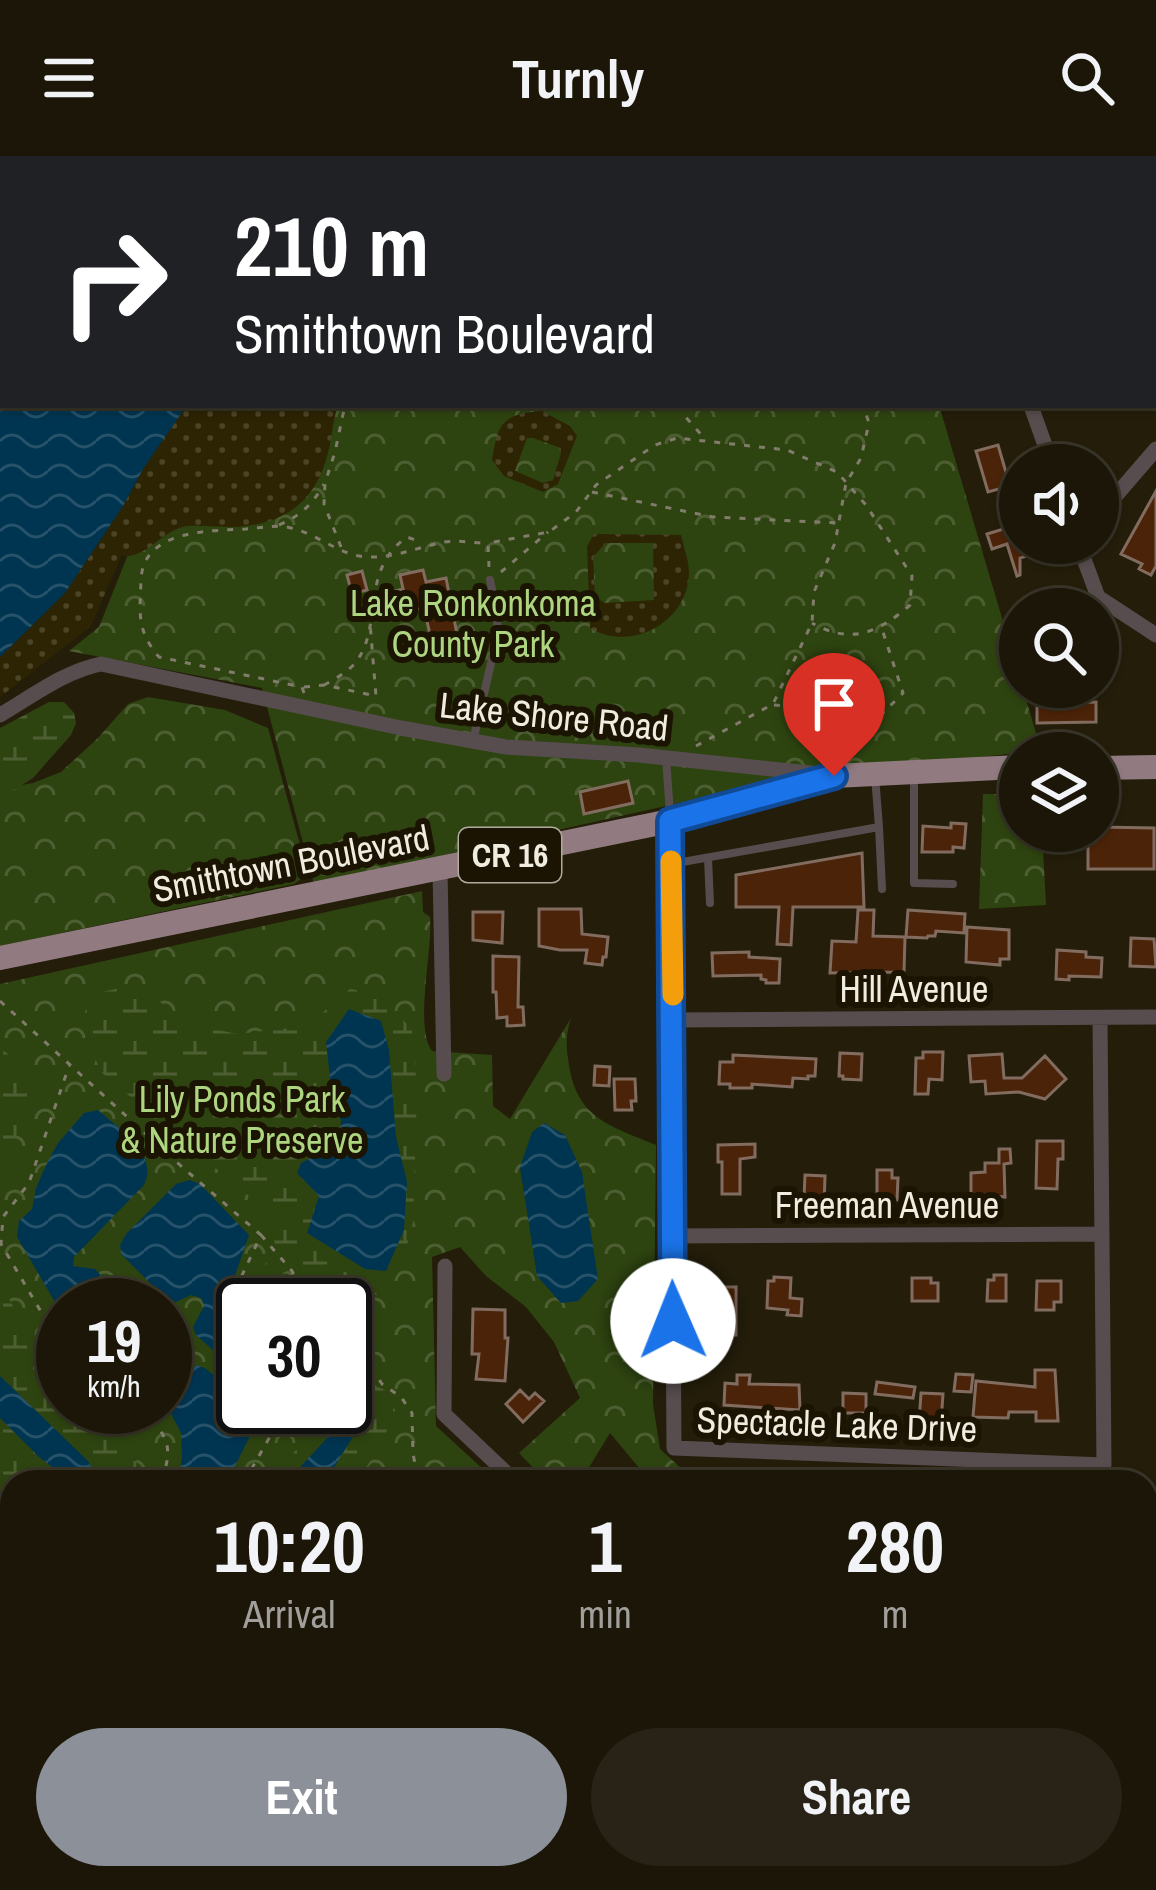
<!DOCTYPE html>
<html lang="en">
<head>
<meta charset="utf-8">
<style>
	body { margin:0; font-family:"Archivo Narrow",sans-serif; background:#282316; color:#f1f3f6; height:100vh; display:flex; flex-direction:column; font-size:45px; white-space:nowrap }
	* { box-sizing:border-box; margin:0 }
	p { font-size:39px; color:#a09f9c }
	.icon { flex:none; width:66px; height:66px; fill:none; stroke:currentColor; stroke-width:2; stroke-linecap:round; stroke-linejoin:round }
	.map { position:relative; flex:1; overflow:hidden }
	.drawer { position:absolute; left:0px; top:1314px; width:1158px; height:420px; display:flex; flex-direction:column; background:#1b1608; border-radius:36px 36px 0 0; box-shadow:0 3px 9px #0004,0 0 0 3px #393529 }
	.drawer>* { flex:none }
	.guide { position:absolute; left:0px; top:0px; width:1158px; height:252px; box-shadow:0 3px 9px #0004,0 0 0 3px #393529; background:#202124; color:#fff; overflow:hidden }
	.fabs { position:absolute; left:999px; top:288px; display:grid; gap:24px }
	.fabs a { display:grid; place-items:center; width:120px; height:120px; border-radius:50%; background:#1b1608; box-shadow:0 3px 9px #0004,0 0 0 3px #393529; font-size:60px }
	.speed { position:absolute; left:36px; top:1122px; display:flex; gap:24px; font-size:60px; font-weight:700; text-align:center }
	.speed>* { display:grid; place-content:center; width:156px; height:156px; border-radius:50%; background:#1b1608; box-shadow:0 3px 9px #0004,0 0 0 3px #393529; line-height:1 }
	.speed small { font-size:30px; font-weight:400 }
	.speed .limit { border:6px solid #111; border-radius:18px; background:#fff; color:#111 }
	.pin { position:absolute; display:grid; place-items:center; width:102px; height:102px; color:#fff; margin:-123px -51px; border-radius:50% 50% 50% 0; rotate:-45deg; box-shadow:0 0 12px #0007 }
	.pin .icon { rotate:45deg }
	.me { position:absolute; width:132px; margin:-66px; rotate:359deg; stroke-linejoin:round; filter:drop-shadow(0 0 9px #0008) }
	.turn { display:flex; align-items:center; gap:42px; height:252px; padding:0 36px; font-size:54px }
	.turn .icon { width:156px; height:156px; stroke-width:2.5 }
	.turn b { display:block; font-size:84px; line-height:102px }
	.eta { display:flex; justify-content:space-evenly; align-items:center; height:204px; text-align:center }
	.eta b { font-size:72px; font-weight:800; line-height:84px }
	.action { display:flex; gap:24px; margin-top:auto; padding:24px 36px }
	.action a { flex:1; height:138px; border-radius:72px; background:#8c9099; color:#fff; font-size:48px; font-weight:800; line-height:138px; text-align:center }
	.action a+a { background:#282316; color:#f1f3f6 }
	header { display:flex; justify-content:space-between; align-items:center; height:156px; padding:0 36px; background:#1b1608; font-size:54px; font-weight:800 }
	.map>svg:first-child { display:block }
</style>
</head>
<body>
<header><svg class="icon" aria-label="menu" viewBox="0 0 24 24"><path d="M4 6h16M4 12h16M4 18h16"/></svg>Turnly<svg class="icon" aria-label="search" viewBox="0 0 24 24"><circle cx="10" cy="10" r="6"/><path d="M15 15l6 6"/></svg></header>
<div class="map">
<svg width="1156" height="1734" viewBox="0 0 1156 1734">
	<defs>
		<pattern id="forest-crowns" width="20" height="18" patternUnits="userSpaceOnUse" patternTransform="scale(3)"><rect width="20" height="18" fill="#2e4410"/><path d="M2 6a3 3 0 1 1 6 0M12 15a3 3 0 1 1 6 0" fill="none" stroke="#4d5f32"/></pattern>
		<pattern id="wetland-marsh" width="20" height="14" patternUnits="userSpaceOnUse" patternTransform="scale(3)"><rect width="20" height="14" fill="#2e4410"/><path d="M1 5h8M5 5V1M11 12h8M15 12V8" fill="none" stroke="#4d5f32"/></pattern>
		<pattern id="sand-dots" width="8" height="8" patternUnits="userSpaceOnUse" patternTransform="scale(3)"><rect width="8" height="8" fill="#2d2403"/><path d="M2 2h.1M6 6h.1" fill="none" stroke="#4c4427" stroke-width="1.8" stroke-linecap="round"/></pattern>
		<pattern id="water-waves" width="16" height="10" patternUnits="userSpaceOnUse" patternTransform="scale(3)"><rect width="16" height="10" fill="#003551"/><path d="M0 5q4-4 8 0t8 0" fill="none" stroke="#26526a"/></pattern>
	</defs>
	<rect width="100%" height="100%" fill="#241d0a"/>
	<!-- forest -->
	<path fill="url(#forest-crowns)" fill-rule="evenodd" d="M241,249H939L1041,594L783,624L314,728L262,532L69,495L99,471L141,366Z
		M148,541L225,554L268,572L308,718L294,728L0,790V633L33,627L61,616L98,582L128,548Z
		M983,638H1020V675H1042L1046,749L979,753Z
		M422,735L423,756L430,761C433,794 414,871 432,895L492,899L493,950L510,963L571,862C565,880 566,891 569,909C577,963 611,970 656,989L653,1248L660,1293L696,1326H651L610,1277L580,1326H547L519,1297L580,1242L554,1186L526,1151L486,1120L460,1091L432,1101L436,1270L497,1326H12V1722H602L605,1734H0V828ZM520,1011L561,1147L538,1120ZM63,1149H165V1251H63ZM243,1149H345V1251H243Z
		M1146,1700L1156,1701V1734H1122L1126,1722H1146Z"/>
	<!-- wetland -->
	<path fill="url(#wetland-marsh)" fill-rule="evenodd" d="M49,546H64L74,557L76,567L71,579L33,622L0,643V572Z
		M135,829L194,869L237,878L291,872L319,860L350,833L380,838L412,874L417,933L413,1067L401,1112L386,1138L359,1139L296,1108L279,1121L278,1143L286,1149H249L250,1131L276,1093L268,1056L101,916L79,865L97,837ZM389,894L396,981L407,1027L365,1113L308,1078L319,1039L301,1007L339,988L341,965L331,930Z
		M0,891L33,920L34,945L0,1011Z
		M0,1124L32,1189L63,1215V1251H100L137,1299L135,1326H100L88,1305L0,1219Z
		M345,1209L356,1219L390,1237L395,1255L381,1288L357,1326H325L358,1272L302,1309L293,1326H278L297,1291L307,1251H345Z
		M0,1262L39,1301L72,1326H12V1670L0,1677Z
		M12,1706V1722H48L27,1734H0V1713Z
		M121,1722H173L192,1734H95Z"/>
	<!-- sand -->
	<path fill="url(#sand-dots)" fill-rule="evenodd" d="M187,249H338C332,267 332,286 326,304C312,350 281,368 235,371C219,371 203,369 187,370C161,374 148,403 121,400L91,470L0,541V501L65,437L123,350L143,313Z
		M542,255L570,270L577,280L558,328L543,336L504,320L492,304C498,267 502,258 542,255ZM527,282H533L558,291L561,297L553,324L543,327L515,315Z
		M594,378L681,379C684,391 689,405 689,417C688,466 632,497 590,472L587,390ZM606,387H653L654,444L605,447L595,441L593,401Z"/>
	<!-- water -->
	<path fill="url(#water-waves)" d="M0,0H336L335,3H3V249H187L143,313L123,350L65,437L0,501Z
		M349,853L381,865L389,894L396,981L407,1026L404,1074L386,1115L365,1113L307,1077L319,1040L297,1017L301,1007L339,987L341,965L331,930L326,886Z
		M98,954C120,974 159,997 144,1029L74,1101L73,1110L95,1113L130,1149H63V1160L17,1081L19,1065L32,1053L36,1032L47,1007L58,987L84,957Z
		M544,967L565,979L582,1016L598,1123L578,1145L561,1147L537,1120L520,1011L532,976Z
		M190,1024L200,1028L249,1079L230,1134L231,1145L243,1163V1221L196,1179L193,1171L204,1150L201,1142L191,1139L176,1146L165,1142L121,1098L120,1089L126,1078L176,1028Z
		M165,1204L167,1217L173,1226H186L196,1209L205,1212L236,1238L243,1236V1251H275L261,1258L227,1326H178L182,1301L181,1277L165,1246Z
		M0,1220L88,1305L100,1326H72L39,1301L0,1262Z
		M343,1265L359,1271L325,1326H293L302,1309Z"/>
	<!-- building -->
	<path fill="#4b2308" stroke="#826c60" stroke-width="3" d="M998,289L1010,330L988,336L976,295Z
		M1156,335V410L1151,419L1139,413L1142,408L1121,398Z
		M1020,368V387H1057L1058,390L1020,402V419L1017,420L1007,388L992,393L987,378Z
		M423,414L426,426L446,422L457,478L431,483L424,452L399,457L395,435L403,433L400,419Z
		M362,415L367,434L352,438L347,419Z
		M1096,546V566L1037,567V548Z
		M628,625L633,647L584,658L580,636Z
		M951,667L966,668L964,692L953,691V696H922L923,670L951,672Z
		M1098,671L1154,672V713H1088V675H1098Z
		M862,697L864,751H793L791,789L777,788L779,751H736V719Z
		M539,753H581L582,778L608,781L606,801H603L602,809L585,807L587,794H560L539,790Z
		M858,754H874L873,780L905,781L904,816L830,817L832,785L856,786Z
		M908,754L965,758L964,777L936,775L935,780H928L927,782L906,781Z
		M473,756H503L502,787L473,784Z
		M967,771L1009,774V803H1000V809L966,806Z
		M1131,782L1154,783L1156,811L1130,810Z
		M1057,794L1086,796V801L1102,802L1101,821L1069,820V824L1056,823Z
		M749,796V801L780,803L779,827H766V824L761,823V819L713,820L712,797Z
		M493,800L519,801L518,851H523L524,869L507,870V861L497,862L496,836H493Z
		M923,896H943L942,924L929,923L928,938H915L916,902H923Z
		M840,897L862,898L861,924L843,923V920H839Z
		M1002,898L1004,922H1022L1045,900L1066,923L1045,943L1019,936L986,938L985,925L971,926L969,900Z
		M733,899L816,903L815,920H808V923L793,922L792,931L752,928V932H730V928H719L720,906H733Z
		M595,910L610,911L609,930L594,929Z
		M614,923H635L636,945H631L632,954H615Z
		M1037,985H1063V1003H1058L1057,1033L1036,1032Z
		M755,988V1001L740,1003V1038H722V1006H718V989Z
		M999,993H1010L1011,1007L1004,1008L1005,1041L971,1038V1017L985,1016V1007H999Z
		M877,1014H892V1022H898L897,1044H877Z
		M805,1019L825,1020L824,1049L809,1048L810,1042H804Z
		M994,1119H1006V1145H987L988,1124H994Z
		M774,1121L791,1122L790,1142L802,1143L801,1160L787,1159L788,1154L767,1152L768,1125H774Z
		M912,1122H931V1127H938V1145H912Z
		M1037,1125H1061V1146H1054V1154H1036Z
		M716,1131H736V1179H717Z
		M473,1153L505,1154V1182H508L505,1225L476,1223L479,1198H472Z
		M1035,1214H1055L1058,1265H1036V1256H1009L1008,1262L973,1261L976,1225L1035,1231Z
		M956,1218L973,1219L971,1236L954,1235Z
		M737,1219H750L749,1228L799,1229L800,1254L724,1249L725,1227L737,1228Z
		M877,1226L915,1231L913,1242L875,1238Z
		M520,1234L529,1243L535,1237L544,1245L523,1266L506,1248Z
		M843,1237L866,1238V1257H843Z
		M921,1237L943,1238L941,1267L919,1266Z
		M662,1722H708V1726L679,1734H666Z"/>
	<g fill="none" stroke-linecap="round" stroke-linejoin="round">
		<!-- path -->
		<path stroke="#827c6c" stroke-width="3" stroke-dasharray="6 9" stroke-linecap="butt" d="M375,3L379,0
			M679,249L682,257L705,283
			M592,336L713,361L838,367
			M279,369C300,360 313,348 324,328
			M341,391L324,348L325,327L335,296L345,249
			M489,411L488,387L549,376L576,356L596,329L655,289L677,282L787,294L837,316L866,349L912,420L910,449C878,477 851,489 812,467
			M501,416L548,376
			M324,529C335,523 348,516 356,506C384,469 359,415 407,381L415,384L419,391
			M304,531L324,529L376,540L370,467
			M304,537L302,531L159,501C136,474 140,457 141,424C143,373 210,375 246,373C261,372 276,368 291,372C318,378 340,400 368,401C394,402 416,392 440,387C455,383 471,387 486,387
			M774,549L883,557L903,537L882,473
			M696,590L773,548L812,467L814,436L835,387L846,327L861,302L869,267L863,249
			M0,845L181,1010L261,1079L236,1132L247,1149
			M261,1079L292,1115L305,1143L312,1149
			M345,1175L382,1228L401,1241L412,1257L413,1298L419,1326
			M63,1193L1,1088L3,1061L29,1027L69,910
			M144,1251C166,1283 175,1287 161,1326
			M244,1326L287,1251
			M214,1722L239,1734
			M426,1722L428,1734
			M76,1734L98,1722
			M540,1734L542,1722"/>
		<!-- service -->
		<path stroke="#574d4f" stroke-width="8" d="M473,585L495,490L498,460L490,424
			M666,602L670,658
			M914,618V727L953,728
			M1102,619V652
			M879,671L882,733
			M708,702L710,747
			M671,708L879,671L875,620"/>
		<!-- minor -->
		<path stroke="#574d4f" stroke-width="15" d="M1155,60H1156
			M1155,240H1156
			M1034,249L1031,250L1052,309
			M1098,367L1112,344L1156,293
			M1086,387L1081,395L1098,441L1156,479
			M0,559C31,541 65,515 101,508L401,572L506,591L639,599L819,618
			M670,665L674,1292L1104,1309L1100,862
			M440,714L444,918
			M673,864L1156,861
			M672,1080L1102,1078
			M445,1110L444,1258L516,1326
			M1146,1577L1156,1579
			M731,1722L734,1734
			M929,1722L942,1734
			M1019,1734L1030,1722"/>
		<!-- primary -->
		<path stroke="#917b80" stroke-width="24" d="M1098,612L1156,611
			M0,802L670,665L834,620L1020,611"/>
	</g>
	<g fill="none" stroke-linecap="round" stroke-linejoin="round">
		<!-- route casing -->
		<g stroke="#114b97" stroke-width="30">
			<path id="route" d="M673,1165L670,665L834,620"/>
		</g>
		<!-- route -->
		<use href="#route" stroke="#1a73e8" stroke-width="21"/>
		<!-- slow -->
		<path stroke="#f59e0b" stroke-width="21" d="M671,705L673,839"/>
	</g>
	<g text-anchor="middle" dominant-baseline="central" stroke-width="12" stroke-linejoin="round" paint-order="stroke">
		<!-- shield labels -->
		<rect fill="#1b1403" stroke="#b0ab9e" stroke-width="3" x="459" y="672" width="102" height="54" rx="9"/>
		<g font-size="33" font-weight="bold" fill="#f0ece0">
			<text x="510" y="699">CR 16</text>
		</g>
		<!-- park labels -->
		<g font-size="36" fill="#aed681" stroke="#1b1403">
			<text x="473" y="447">Lake Ronkonkoma<tspan x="473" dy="41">County Park</tspan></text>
			<text x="242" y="943">Lily Ponds Park<tspan x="242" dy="41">&amp; Nature Preserve</tspan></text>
		</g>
		<!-- street labels -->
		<g font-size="36" fill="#f0ece0" stroke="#1b1403">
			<text transform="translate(554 560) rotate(6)">Lake Shore Road</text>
			<text transform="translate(291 707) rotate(-11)">Smithtown Boulevard</text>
			<text x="914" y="833">Hill Avenue</text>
			<text x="887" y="1049">Freeman Avenue</text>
			<text transform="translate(837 1268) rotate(2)">Spectacle Lake Drive</text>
		</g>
	</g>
</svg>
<div class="fabs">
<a><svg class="icon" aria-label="sound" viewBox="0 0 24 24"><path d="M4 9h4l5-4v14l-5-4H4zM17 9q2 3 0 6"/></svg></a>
<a><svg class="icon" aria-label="search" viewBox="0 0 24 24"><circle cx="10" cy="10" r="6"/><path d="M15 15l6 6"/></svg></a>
<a><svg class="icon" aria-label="layers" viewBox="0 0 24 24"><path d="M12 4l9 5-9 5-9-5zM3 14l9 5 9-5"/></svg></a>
</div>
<div class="speed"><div>19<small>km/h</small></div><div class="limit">30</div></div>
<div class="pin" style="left:834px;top:620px;background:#d93025"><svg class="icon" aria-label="arrive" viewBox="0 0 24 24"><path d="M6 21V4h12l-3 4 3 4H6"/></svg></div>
<svg class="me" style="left:673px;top:1165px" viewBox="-20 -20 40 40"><circle r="19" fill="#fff"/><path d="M0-13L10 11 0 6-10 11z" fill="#1a73e8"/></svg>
<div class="guide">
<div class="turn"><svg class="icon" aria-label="right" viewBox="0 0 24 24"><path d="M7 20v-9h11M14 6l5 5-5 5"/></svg><div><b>210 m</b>Smithtown Boulevard</div></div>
</div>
<section class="drawer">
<div class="eta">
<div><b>10:20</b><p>Arrival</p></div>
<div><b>1</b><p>min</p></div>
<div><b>280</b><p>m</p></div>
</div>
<div class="action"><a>Exit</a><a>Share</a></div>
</section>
</div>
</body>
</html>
